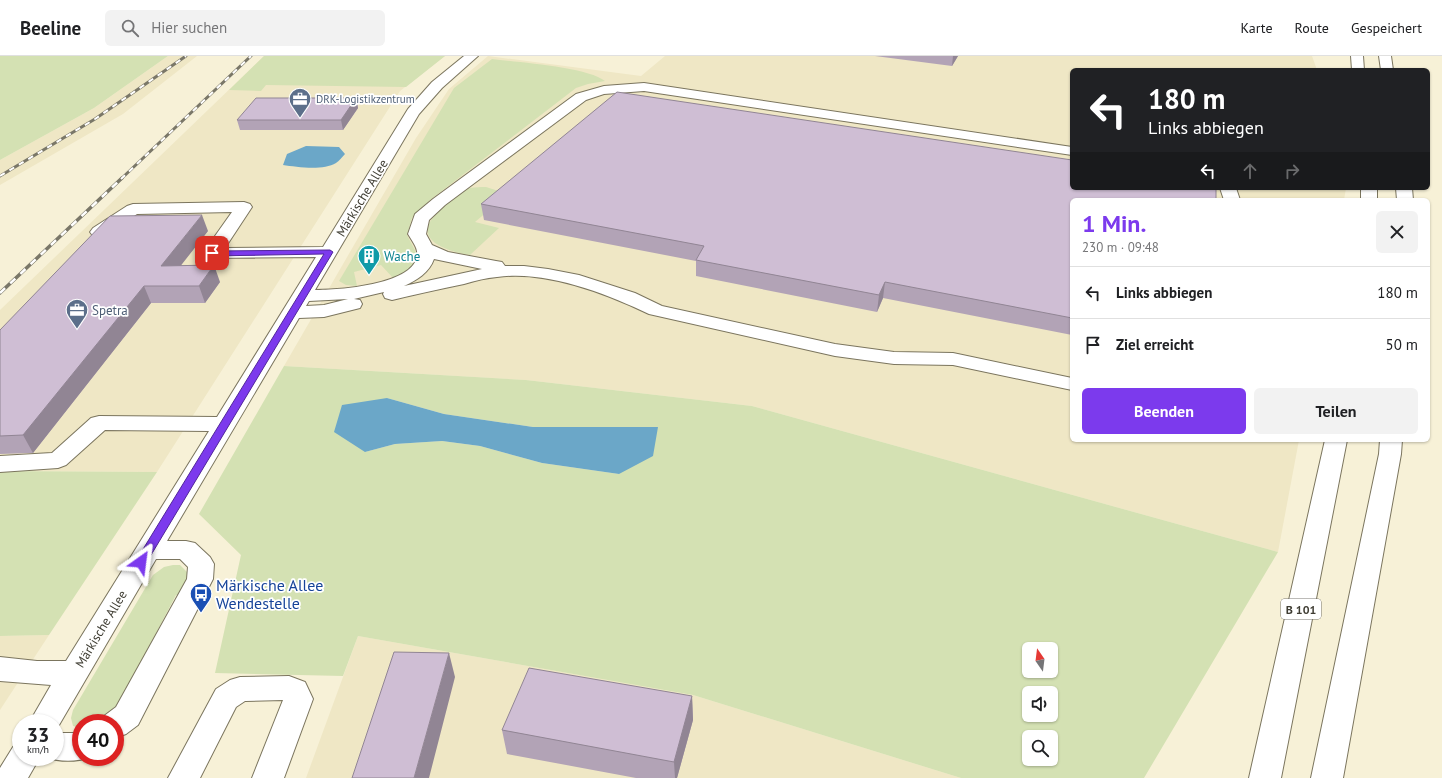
<!DOCTYPE html>
<html lang="de">
<head>
<meta charset="utf-8">
<style>
	body { margin:0; font-family:"PT Sans",sans-serif; background:#f2f2f2; color:#202124; height:100vh; display:flex; flex-direction:column; font-size:15px; white-space:nowrap }
	* { box-sizing:border-box; margin:0 }
	p { font-size:13px; color:#757577 }
	.icon { flex:none; width:22px; height:22px; fill:none; stroke:currentColor; stroke-width:2; stroke-linecap:round; stroke-linejoin:round }
	.map { position:relative; flex:1; overflow:hidden }
	.details { position:absolute; left:1070px; top:142px; width:360px; height:244px; display:flex; flex-direction:column; background:#fff; border-radius:6px; box-shadow:0 1px 3px #0004 }
	.details>* { flex:none }
	.guide { position:absolute; left:1070px; top:12px; width:360px; height:122px; border-radius:6px; box-shadow:0 1px 3px #0004; background:#202124; color:#fff; overflow:hidden }
	.needle { width:26px; rotate:346deg }
	.buttons { position:absolute; left:1022px; top:586px; display:grid; gap:8px }
	.buttons a { display:grid; place-items:center; width:36px; height:36px; border-radius:6px; background:#fff; box-shadow:0 1px 3px #0004; font-size:20px }
	.speed { position:absolute; left:12px; top:658px; display:flex; gap:8px; font-size:20px; font-weight:700; text-align:center }
	.speed>* { display:grid; place-content:center; width:52px; height:52px; border-radius:50%; background:#fff; box-shadow:0 1px 3px #0004; line-height:1 }
	.speed small { font-size:10px; font-weight:400 }
	.speed .limit { border:6px solid #d22; background:#fff; color:#111 }
	.pin { position:absolute; display:grid; place-items:center; width:34px; height:34px; color:#fff; margin:-17px; border-radius:8px; box-shadow:0 2px 6px #0006 }
	.me { position:absolute; width:44px; margin:-22px; rotate:31deg; stroke-linejoin:round; filter:drop-shadow(0 0 3px #0008) }
	.turn { display:flex; align-items:center; gap:14px; height:84px; padding:0 12px; font-size:18px }
	.turn .icon { width:52px; height:52px; stroke-width:2.5 }
	.turn b { display:block; font-size:28px; line-height:34px }
	.lanes { display:flex; align-items:center; height:38px; padding:0 12px; background:#0003; justify-content:center; gap:20px; direction:ltr }
	.lanes .off { opacity:.35 }
	.round { display:grid; place-items:center; flex:none; width:42px; height:42px; border-radius:6px; background:#f2f2f2 }
	.head { display:flex; align-items:center; justify-content:space-between; height:68px; padding:0 12px }
	h1 { font-size:24px; font-weight:800; line-height:30px; color:#7c3aed }
	.button { display:flex; gap:8px; margin-top:auto; padding:8px 12px }
	.button a { flex:1; height:46px; border-radius:6px; background:#7c3aed; color:#fff; font-size:16px; font-weight:800; line-height:46px; text-align:center }
	.button a+a { background:#f2f2f2; color:#202124 }
	ul { padding:0; list-style:none }
	li { display:flex; align-items:center; gap:12px; height:52px; padding:0 12px; border-top:1px solid #e0e0e0 }
	li div { flex:1 }
	li b { display:block; font-size:15px }
	li em { font-style:normal }
	header { display:flex; align-items:center; gap:24px; box-sizing:border-box; height:56px; padding:0 20px; background:#fff; border-bottom:1px solid #e0e0e0 }
	header strong { font-size:19px }
	nav { display:flex; gap:22px; margin-inline-start:auto; font-size:14px }
	.search { width:280px; height:36px; background:#f2f2f2; display:flex; align-items:center; gap:10px; box-sizing:border-box; padding:0 14px; border-radius:6px; color:#757577; font-size:15px }
	.map>svg:first-child { display:block }
</style>
</head>
<body>
<header>
<strong>Beeline</strong>
<div class="search"><svg class="icon" aria-label="search" viewBox="0 0 24 24"><circle cx="10" cy="10" r="6"/><path d="M15 15l6 6"/></svg>Hier suchen</div>
<nav><a>Karte</a><a>Route</a><a>Gespeichert</a></nav>
</header>
<div class="map">
<svg width="1442" height="722" viewBox="0 0 1442 722">
	<rect width="100%" height="100%" fill="#f7f1d7"/>
	<!-- built -->
	<path fill="#efe7c5" d="M168,0H197L123,58L0,129V104L94,52Z
		M264,0H445L400,35L157,416L0,415V254Z
		M488,0L641,20L665,0H1312L1317,14H1072V132H1346L1344,144H1072V384H1299L1278,496L752,350L526,324L284,310L416,82L449,33Z
		M49,579L0,654V580Z
		M358,580L693,639L961,722H306Z"/>
	<!-- green -->
	<path fill="#d4e1b3" fill-rule="evenodd" d="M0,0H168L94,52L0,104Z
		M264,0H445L406,31L266,29L261,35L229,34Z
		M492,3C516,6 588,11 605,25L588,28L576,32L430,144L412,162L407,179L418,200L415,210L394,223L381,209L354,216L357,230L346,229L339,225L454,32Z
		M486,131L508,138L475,166L499,172L470,199C457,197 420,189 429,168C431,163 436,158 440,154C448,145 459,136 470,132C475,131 481,131 486,131Z
		M284,310L526,324L752,350L1278,496L1144,722H961L693,639L358,580L343,620L215,617L241,499L199,458ZM387,342L444,358L533,371H658L619,418L542,407L480,390L442,385L395,388L365,396ZM1029,593H1051V615H1029ZM1029,637H1051V659H1029ZM1029,681H1051V703H1029Z
		M0,415L157,416L49,579L0,580Z
		M173,509H180L188,517L185,539H176L116,654L96,667H81V672L73,670L71,662L73,654L153,519L164,511Z"/>
	<!-- water -->
	<path fill="#6ba7c8" d="M306,90L339,91L345,98C342,101 339,105 336,107C323,115 297,111 283,109L287,98Z
		M387,342L444,358L533,371H658L653,400L619,418L542,407L480,390L442,385L395,388L365,396L334,376L342,349Z"/>
	<g fill="none" stroke-linecap="round" stroke-linejoin="round">
		<!-- minor casing -->
		<g stroke="#7b755e" stroke-width="2">
			<path id="minor" d="M464,0H478L442,32L419,58L315,234C339,234 411,229 417,201C419,193 412,185 408,178L415,158L433,143L576,38L604,30L644,27L1072,91V99L644,35L604,38L586,44L445,149L429,164L426,178L432,189L448,196L496,205L502,206L505,210H524L548,213L579,219L635,237L662,250L835,288L894,296L953,297L1072,322V334L953,309L894,308L835,300L649,258C605,237 546,214 497,221C486,222 474,225 464,228C440,233 416,238 392,244L385,242L383,238L384,236L354,243L360,244L362,248L360,252L324,261L299,262L167,485H186L195,487L210,501L214,508L213,523L138,669L126,678L115,682V667H101L104,660L116,651L187,523L188,511L180,503H156L55,676V667H29L51,629L0,625V601L37,605H66L209,375L105,374L66,409L58,412L0,416V400L52,397L91,362L99,360L217,361L316,201L212,202L206,201L203,197L232,156L137,158L105,180L99,181L93,180L90,176L93,172L127,150L133,148L244,146L250,148L252,151L225,192L323,191L408,53L432,26ZM434,203L482,213L404,230C417,224 429,217 434,203ZM348,243L324,249L306,250L309,245Z
				M1220,132H1236L1240,144H1224Z
				M289,620L305,626L313,643L284,722H252L283,644L245,645L236,651L200,722H168L216,633L230,624L240,621Z
				M55,677H81V701H91C76,706 60,706 45,701H55Z
				M21,688V701H40L28,722H0V712L13,691Z"/>
		</g>
		<!-- highway casing -->
		<g stroke="#7b755e" stroke-width="2">
			<path id="highway" d="M1351,0H1363L1364,14H1352Z
				M1379,0H1391L1393,14H1381Z
				M1361,132H1377V144H1361Z
				M1396,132H1412L1413,144H1397Z
				M1325,384H1347L1281,722H1249Z
				M1380,384H1402L1401,398L1343,722H1311L1379,398Z"/>
		</g>
		<!-- minor -->
		<use href="#minor" fill="#fff" fill-rule="evenodd"/>
		<!-- highway -->
		<use href="#highway" fill="#fff" fill-rule="evenodd"/>
		<!-- rail-far1 casing -->
		<g stroke="#7a7768" stroke-width="3">
			<path id="rail-far1" d="M0,120L95,63L186,0
				M121,123L251,0"/>
		</g>
		<!-- rail casing -->
		<g stroke="#7a7768" stroke-width="3.5">
			<path id="rail" d="M0,237L122,122"/>
		</g>
		<!-- rail-far1 -->
		<use href="#rail-far1" stroke="#fff" stroke-width="2" stroke-dasharray="5.5" stroke-linecap="butt"/>
		<!-- rail -->
		<use href="#rail" stroke="#fff" stroke-width="2.5" stroke-dasharray="7" stroke-linecap="butt"/>
	</g>
	<!-- wall -->
	<path fill="#b2a3b6" d="M875,0H958L952,10Z
		M356,42L358,52L343,74H240L237,64Z
		M1072,144V279L883,242L877,256L696,220V205L484,164L481,148Z
		M208,175L180,209L220,226L205,247H151L33,397L0,398V274Z
		M692,640L693,664L677,722H636L507,698L502,674Z"/>
	<!-- shaded-wall -->
	<path fill="#918594" d="M953,0H958L952,10Z
		M356,42L358,52L343,74L341,64Z
		M202,159L208,175L168,226L161,210Z
		M214,209L220,226L205,247L199,230Z
		M885,226L883,242L877,256L879,239Z
		M144,230L151,247L33,397L23,379Z
		M449,597L455,621L429,722H414Z
		M692,640L693,664L677,722H675L674,706Z"/>
	<!-- building -->
	<path fill="#cfbed4" stroke="#918594" d="M617,36L1072,104V132H1216V144H1072V262L885,226L879,239L696,204L704,190L481,148Z
		M256,42H356L341,64H237Z
		M202,159L161,210L214,209L199,230H144L23,379L0,380V274L110,160Z
		M394,596L449,597L414,722H352Z
		M529,612L692,640L674,706L502,674Z"/>
	<!-- route -->
	<path fill="#7c3aed" stroke="#51269a" d="M330,194L333,196L145,509H137L136,506L137,503L324,198L212,200L208,197L212,195Z"/>
	<!-- icons -->
	<defs>
		<g id="office-pin" transform="scale(1.15)"><path d="M0 17L-7.5 6A9.5 9.5 0 1 1 7.5 6Z" fill="#5c6f8a" stroke="#fff"/><path d="M-6-3h4V-5.5h4V-3h4V5H-6ZM-1-4.5V-3h2v-1.5ZM-6 0V1H6V0Z" fill="#fff"/></g>
		<g id="building-pin" transform="scale(1.15)"><path d="M0 17L-7.5 6A9.5 9.5 0 1 1 7.5 6Z" fill="#0f9aa8" stroke="#fff"/><path d="M-4-6H4V6H1V3H-1V6H-4ZM-2.5-4.3h1.7v1.8h-1.7ZM.8-4.3h1.7v1.8H.8ZM-2.5-1h1.7V.8h-1.7ZM.8-1h1.7V.8H.8Z" fill="#fff"/></g>
		<g id="bus-pin" transform="scale(1.15)"><path d="M0 17L-7.5 6A9.5 9.5 0 1 1 7.5 6Z" fill="#1a4fb4" stroke="#fff"/><path d="M-5-6H5V4H4V6H2V4H-2V6H-4V4H-5ZM-3.5-4V0h7V-4ZM-3.5 1.2v1.5H-2V1.2ZM2 1.2v1.5H3.5V1.2Z" fill="#fff"/></g>
	</defs>
	<g fill-rule="evenodd">
		<use href="#office-pin" x="300" y="43"/>
		<use href="#building-pin" x="369" y="200"/>
		<use href="#office-pin" x="77" y="254"/>
		<use href="#bus-pin" x="201" y="538"/>
	</g>
	<g text-anchor="middle" dominant-baseline="central" stroke-width="3.5" stroke-linejoin="round" paint-order="stroke">
		<!-- far-service labels -->
		<g font-size="11" fill="#4e5e75" stroke="#fff" text-anchor="start">
			<text x="316" y="43">DRK-Logistikzentrum</text>
		</g>
		<!-- shield labels -->
		<rect fill="#fff" stroke="#797770" stroke-width="1" x="1281" y="543" width="40" height="20" rx="3"/>
		<g font-size="12" font-weight="bold" fill="#3f3d33">
			<text x="1301" y="553">B 101</text>
		</g>
		<!-- street labels -->
		<g font-size="13" fill="#3f3d33" stroke="#fff">
			<text transform="translate(362 142) rotate(-59)">Märkische Allee</text>
			<text transform="translate(101 573) rotate(-59)">Märkische Allee</text>
		</g>
		<!-- culture labels -->
		<g font-size="13" fill="#0d838f" stroke="#fff" text-anchor="start">
			<text x="384" y="200">Wache</text>
		</g>
		<!-- service labels -->
		<g font-size="13" fill="#4e5e75" stroke="#fff" text-anchor="start">
			<text x="92" y="254">Spetra</text>
		</g>
		<!-- near-transit labels -->
		<g font-size="16" fill="#164399" stroke="#fff" text-anchor="start">
			<text x="216" y="529">Märkische Allee<tspan x="216" dy="18">Wendestelle</tspan></text>
		</g>
	</g>
</svg>
<div class="buttons">
<a><svg class="needle" viewBox="-14 -14 28 28"><path d="M0-13l5 13h-10z" fill="#e53935"/><path d="M0 13l5-13h-10z" fill="#757577"/></svg></a>
<a><svg class="icon" aria-label="sound" viewBox="0 0 24 24"><path d="M4 9h4l5-4v14l-5-4H4zM17 9q2 3 0 6"/></svg></a>
<a><svg class="icon" aria-label="search" viewBox="0 0 24 24"><circle cx="10" cy="10" r="6"/><path d="M15 15l6 6"/></svg></a>
</div>
<div class="speed"><div>33<small>km/h</small></div><div class="limit">40</div></div>
<div class="pin" style="left:212px;top:197px;background:#d93025"><svg class="icon" aria-label="arrive" viewBox="0 0 24 24"><path d="M6 21V4h12l-3 4 3 4H6"/></svg></div>
<svg class="me" style="left:141px;top:506px" viewBox="-20 -20 40 40"><path d="M0-17L14 15 0 8-14 15z" fill="#7c3aed" stroke="#fff" stroke-width="4"/></svg>
<div class="guide">
<div class="turn"><svg class="icon" aria-label="left" viewBox="0 0 24 24"><path d="M17 20v-9H6M10 6l-5 5 5 5"/></svg><div><b>180 m</b>Links abbiegen</div></div>
<div class="lanes"><svg class="icon" aria-label="left" viewBox="0 0 24 24"><path d="M17 20v-9H6M10 6l-5 5 5 5"/></svg><svg class="icon off" aria-label="ahead" viewBox="0 0 24 24"><path d="M12 20V5M6 11l6-6 6 6"/></svg><svg class="icon off" aria-label="right" viewBox="0 0 24 24"><path d="M7 20v-9h11M14 6l5 5-5 5"/></svg></div>
</div>
<section class="details">
<div class="head"><div><h1>1 Min.</h1><p>230 m · 09:48</p></div><a class="round"><svg class="icon" aria-label="close" viewBox="0 0 24 24"><path d="M6 6l12 12M18 6L6 18"/></svg></a></div>
<ul>
<li><svg class="icon" aria-label="left" viewBox="0 0 24 24"><path d="M17 20v-9H6M10 6l-5 5 5 5"/></svg><div><b>Links abbiegen</b></div><em>180 m</em></li>
<li><svg class="icon" aria-label="arrive" viewBox="0 0 24 24"><path d="M6 21V4h12l-3 4 3 4H6"/></svg><div><b>Ziel erreicht</b></div><em>50 m</em></li>
</ul>
<div class="button"><a>Beenden</a><a>Teilen</a></div>
</section>
</div>
</body>
</html>
